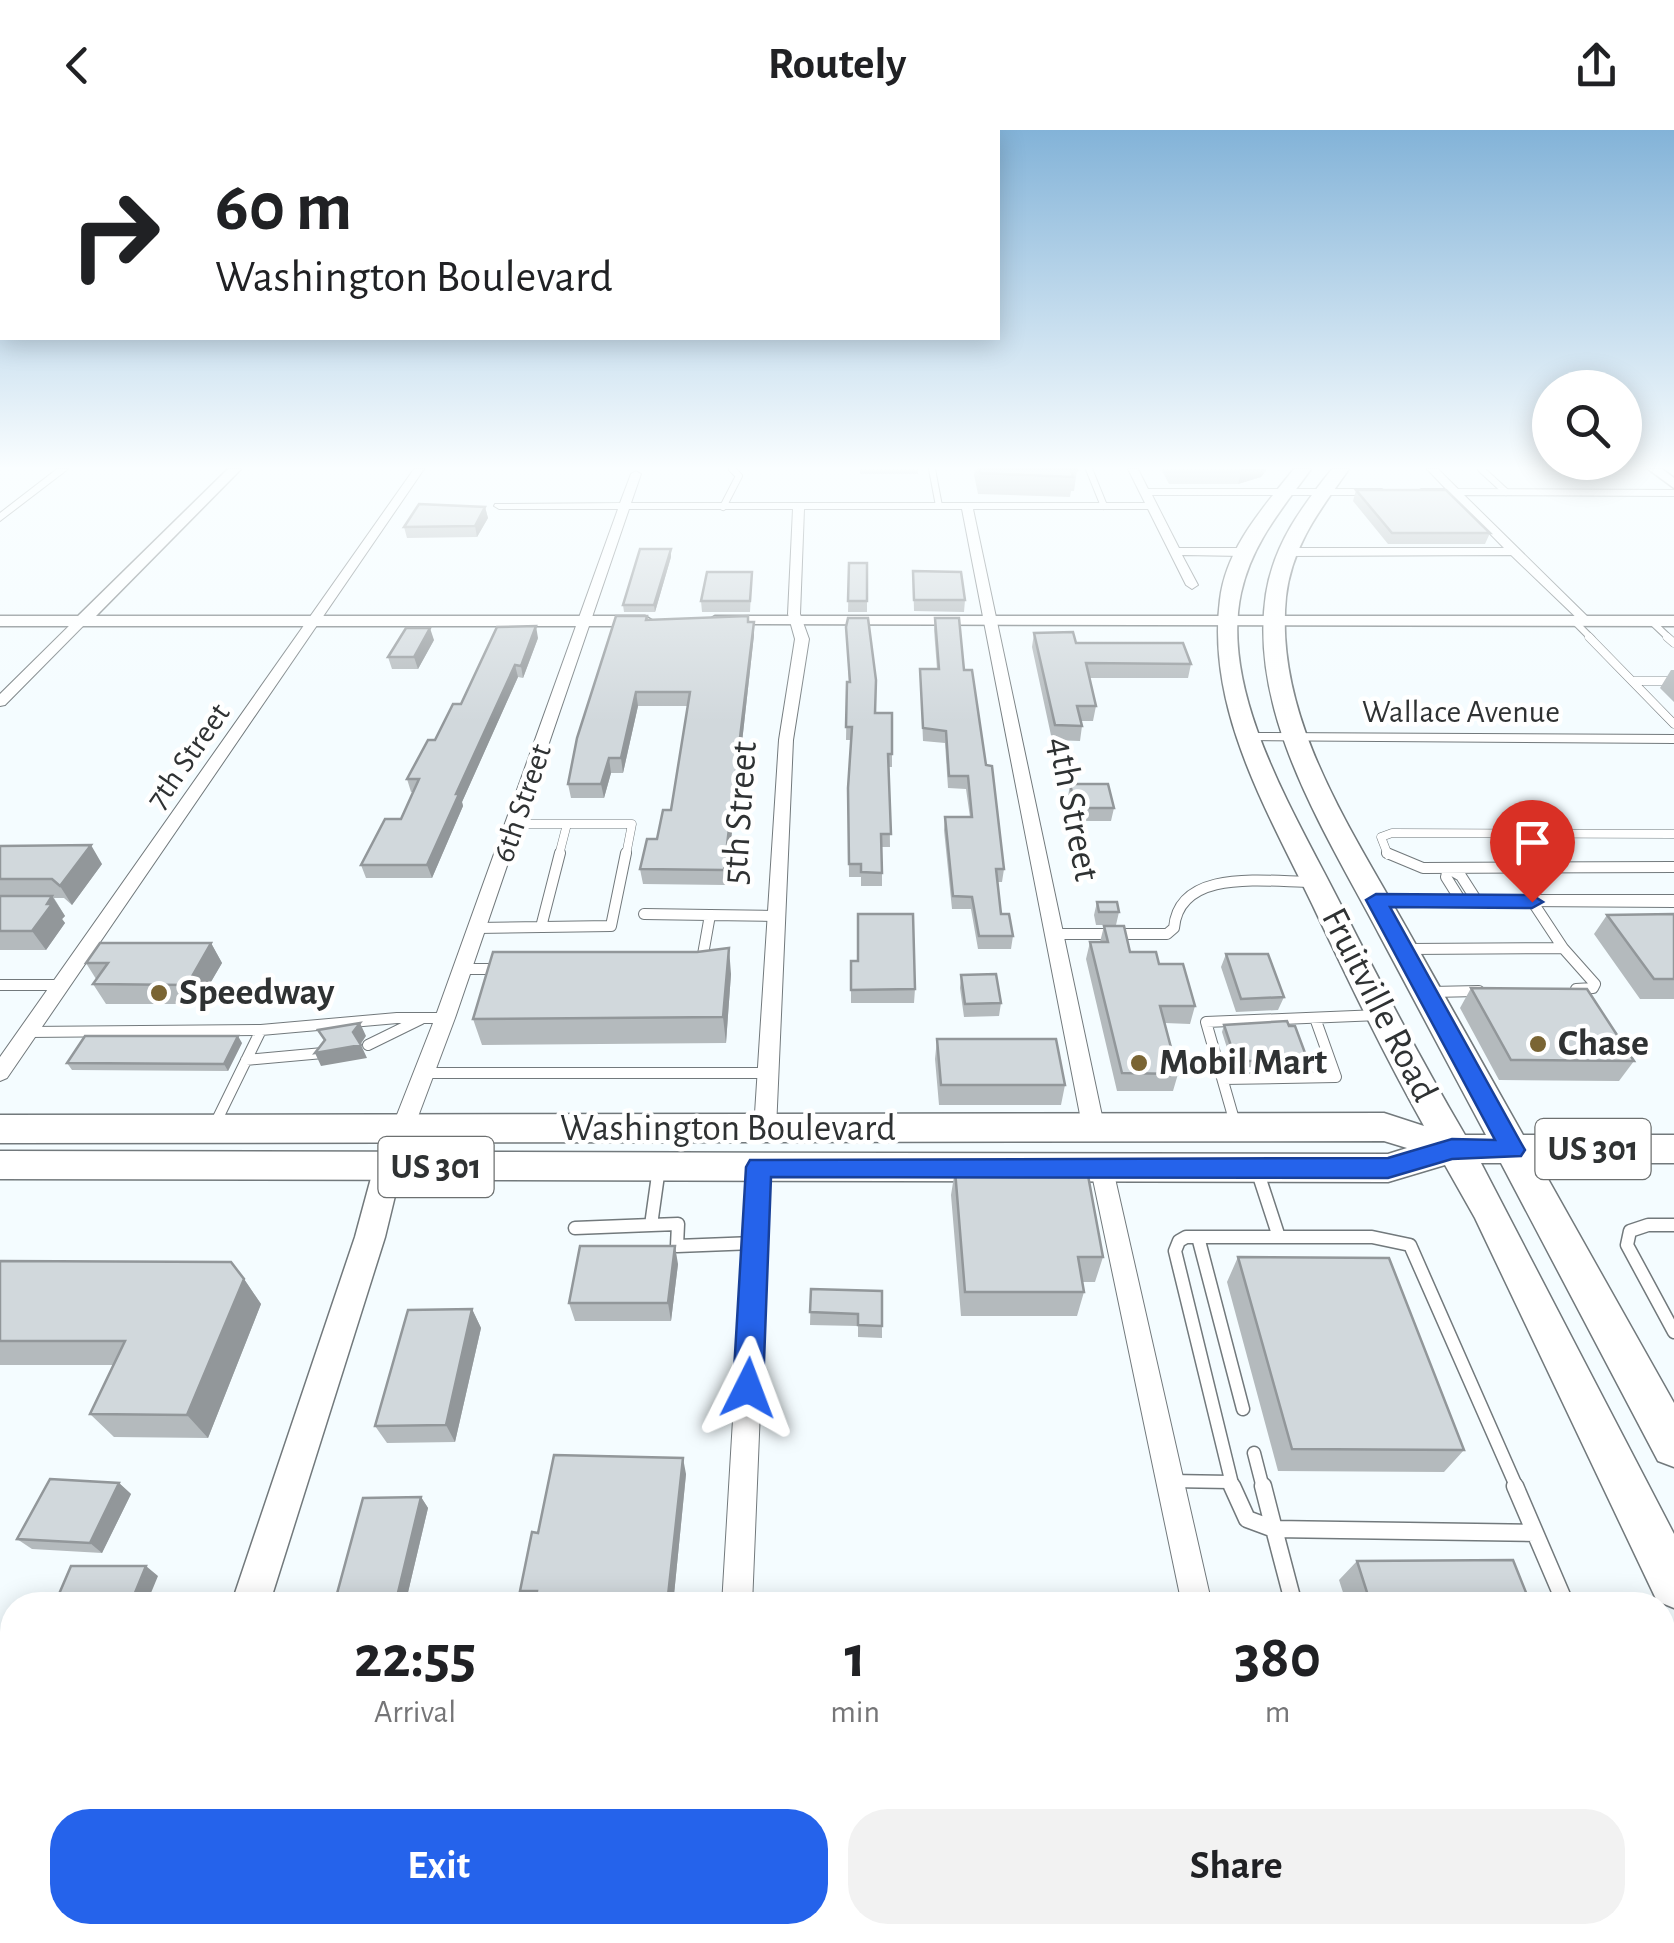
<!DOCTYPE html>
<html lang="en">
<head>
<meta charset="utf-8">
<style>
	body { margin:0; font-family:"Alegreya Sans",sans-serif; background:#f2f2f2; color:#202124; height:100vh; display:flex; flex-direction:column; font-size:38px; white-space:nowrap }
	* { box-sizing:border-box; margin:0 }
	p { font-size:32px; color:#757577 }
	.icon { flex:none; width:55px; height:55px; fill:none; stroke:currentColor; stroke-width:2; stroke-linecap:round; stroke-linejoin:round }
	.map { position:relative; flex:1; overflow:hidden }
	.drawer { position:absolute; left:0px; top:1462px; width:1675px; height:352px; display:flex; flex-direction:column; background:#fff; border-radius:40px 40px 0 0; box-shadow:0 5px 25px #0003 }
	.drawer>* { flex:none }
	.top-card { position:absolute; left:0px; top:0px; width:1000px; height:210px; box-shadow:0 5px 25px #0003; background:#fff; color:#202124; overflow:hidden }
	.tools { position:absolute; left:1532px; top:240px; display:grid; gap:20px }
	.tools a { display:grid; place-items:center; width:110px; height:110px; border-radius:50%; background:#fff; box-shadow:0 5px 25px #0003; font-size:50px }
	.pin { position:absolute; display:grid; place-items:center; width:85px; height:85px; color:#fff; margin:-102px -42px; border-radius:50% 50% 50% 0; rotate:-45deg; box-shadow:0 0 10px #0007 }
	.pin .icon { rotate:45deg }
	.me { position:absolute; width:110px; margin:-55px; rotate:3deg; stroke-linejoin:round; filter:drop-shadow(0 0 8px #0008) }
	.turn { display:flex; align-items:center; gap:35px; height:210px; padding:0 50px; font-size:45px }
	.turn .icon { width:130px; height:130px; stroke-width:2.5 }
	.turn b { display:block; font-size:70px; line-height:85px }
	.eta { display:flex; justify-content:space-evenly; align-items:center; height:170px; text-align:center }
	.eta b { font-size:60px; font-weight:600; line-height:70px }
	.button { display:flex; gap:20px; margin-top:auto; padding:20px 50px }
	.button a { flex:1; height:115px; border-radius:40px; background:#2563eb; color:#fff; font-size:40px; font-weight:600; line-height:115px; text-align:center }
	.button a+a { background:#f2f2f2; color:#202124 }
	header { display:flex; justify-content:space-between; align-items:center; height:130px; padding:0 50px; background:#fff; font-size:45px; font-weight:600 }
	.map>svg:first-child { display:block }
</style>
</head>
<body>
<header><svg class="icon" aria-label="back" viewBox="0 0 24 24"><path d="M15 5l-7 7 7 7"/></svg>Routely<svg class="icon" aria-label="share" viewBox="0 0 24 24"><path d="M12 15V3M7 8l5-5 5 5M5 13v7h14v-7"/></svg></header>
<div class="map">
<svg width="1674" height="1813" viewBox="0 0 1674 1813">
	<rect width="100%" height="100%" fill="#f4fcff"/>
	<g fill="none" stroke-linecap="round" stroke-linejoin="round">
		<!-- service-far4 casing -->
		<g stroke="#72797c" stroke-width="8">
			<path id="service-far4" d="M932,339L939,376
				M1089,339L1104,376
				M1481,339L1506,362
				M723,377L739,346L732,339
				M1574,491L1592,509
				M1651,491L1670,509"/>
		</g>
		<!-- service-far3 casing -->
		<g stroke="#72797c" stroke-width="9">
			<path id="service-far3" d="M1589,507L1674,594
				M1667,507L1674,513
				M1633,551H1674
				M514,694H632L626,725
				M559,725L567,694
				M1388,725L1381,707L1392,703L1674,704"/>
		</g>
		<!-- service-far2 casing -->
		<g stroke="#72797c" stroke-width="12">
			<path id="service-far2" d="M1387,723L1423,738L1674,737
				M1448,738L1446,747L1461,771
				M1449,739L1461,746L1477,771
				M1532,771L1563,818L1595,854L1593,858L1576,859
				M644,784L710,785
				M541,797L560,723
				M477,798L611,796L626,723
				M1054,804H1167L1174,798C1179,737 1268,752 1312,752
				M1408,819L1563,818
				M702,830L710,785L775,786
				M463,839H502
				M0,855H61
				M1431,862L1479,861
				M28,902L261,900
				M368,915L421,889
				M246,930L323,923
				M426,943H768
				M1223,949L1336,947L1315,888
				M1235,993L1206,892L1379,885
				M215,994L261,900L397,888H444"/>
		</g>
		<!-- service-far1 casing -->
		<g stroke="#72797c" stroke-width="15">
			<path id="service-far1" d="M1258,1043L1279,1107
				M651,1095L678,1094L677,1116L754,1113
				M1674,1095H1648L1630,1101L1627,1115L1674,1202
				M575,1098L651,1095L659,1038
				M1198,1107L1243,1279
				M1254,1323L1263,1358
				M1171,1351L1230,1352
				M1233,1358L1175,1121L1179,1111L1186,1107H1372L1410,1115L1517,1358"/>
		</g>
		<!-- service casing -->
		<g stroke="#72797c" stroke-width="19">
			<path id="service" d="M1232,1356L1247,1389L1274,1399L1294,1475
				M1263,1356L1274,1399L1535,1403
				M1515,1356L1566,1475
				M1448,1802L1451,1813"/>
		</g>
		<!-- minor casing -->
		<g stroke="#72797c" stroke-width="2">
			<path id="minor" d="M57,339H68L0,391V383Z
				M414,339H424L7,948L0,951V927Z
				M1128,339H1138L1148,359H1382L1387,362L1382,365H1152L1179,418H1244L1250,422L1244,426L1182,425L1198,455L1192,459L1186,455L1148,379H973L1105,1000L1102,1006H1086L1083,1000L962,379H804L800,484L809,509L793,610L776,999L773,1005H757L754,999L779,610L795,509L788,484L793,379H629L455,888L413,1000L410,1006H394L391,1000L435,888L618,379H499L494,376L495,374L620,373L631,344L636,341L641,344L631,373H1145Z
				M1427,339H1438L1458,359L1674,360V366L1464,365L1589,488L1590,491L1584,495L1511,425L1288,426L1282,422L1288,418H1504L1452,365L1417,364L1416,362L1421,359H1446Z
				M77,488L88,491L5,575L0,576V564Z
				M1249,603L1674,605V613L1244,610L1242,607Z
				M1376,765H1674V777L1370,775L1367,771Z
				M1101,1026L1109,1029L1112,1035L1212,1475H1182L1090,1035L1093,1029Z
				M759,1028L767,1031L770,1037L752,1475H722L748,1037L751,1031Z
				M1662,1664H1674V1698H1662Z
				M701,1802H737L736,1813H700Z
				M1241,1802H1277L1279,1813H1243Z"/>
		</g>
		<!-- tertiary casing -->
		<g stroke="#72797c" stroke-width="3">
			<path id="tertiary" d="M228,339H241L96,486H645L653,491L645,496H0V486H78Z
				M1648,339H1662L1674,348V358Z
				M715,486H1674V496L709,494L707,491Z
				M388,1026L398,1029L402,1037L385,1107L269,1475H231L355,1107L374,1037L378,1029Z
				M119,1802H163L160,1813H116Z"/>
		</g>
		<!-- primary casing -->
		<g stroke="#72797c" stroke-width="3">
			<path id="primary" d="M1294,339H1311C1282,379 1252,413 1241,463C1219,565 1298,689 1342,777C1381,854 1421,930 1465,1005H1486C1450,938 1415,871 1379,804C1326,703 1248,585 1266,464C1274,414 1301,378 1332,339H1349C1320,380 1292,415 1286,467C1274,587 1351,699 1407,799C1445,867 1484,936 1523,1005H1674V1033H1539L1674,1273V1337L1658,1331L1501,1033H1481L1674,1404V1478L1657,1471L1475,1088L1445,1035L1388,1052L0,1049V1021L1388,1024L1407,1018L1384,1011L0,1013V985L1384,983L1424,996C1384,925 1349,852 1314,778C1268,682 1206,580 1220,470C1226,418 1263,378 1294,339Z"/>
		</g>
		<!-- service-far4 -->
		<use href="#service-far4" stroke="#fff" stroke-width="6"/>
		<!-- service-far3 -->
		<use href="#service-far3" stroke="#fff" stroke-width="8"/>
		<!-- service-far2 -->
		<use href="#service-far2" stroke="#fff" stroke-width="10"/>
		<!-- service-far1 -->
		<use href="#service-far1" stroke="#fff" stroke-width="12"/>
		<!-- service -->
		<use href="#service" stroke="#fff" stroke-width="16"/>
		<!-- minor -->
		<use href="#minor" fill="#fff" fill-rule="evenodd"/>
		<!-- tertiary -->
		<use href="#tertiary" fill="#fff" fill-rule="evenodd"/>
		<!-- primary -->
		<use href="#primary" fill="#fff" fill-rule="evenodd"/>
	</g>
	<!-- wall -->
	<path fill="#b4babd" d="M860,339H918V344H860Z
		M975,339H1077V340L1074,361H1071L1070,367L978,364L974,345Z
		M1161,339H1267L1261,347L1238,354H1169Z
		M1356,360L1490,403L1485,414H1388L1353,371Z
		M485,377L488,388L477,407L407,408L404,397Z
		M671,419V427L655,482H624L623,475Z
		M849,433H867V482H848Z
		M913,441L965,470L964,482L914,481Z
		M752,442L750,482H702L701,471Z
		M647,486L648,490L754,492V505L726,755L643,754L640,739L671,680L688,576H638L623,643H611L604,668H571L568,654Z
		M935,488L964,540L986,635L1004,739L1002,752H997L1001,784L1013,806L1011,819H978L971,779H952L944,700L945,687H970L966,659L948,658L945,613L923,611L920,539H937L934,500Z
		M846,497L875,583H892V637H889L890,717H882V756H861V747H849L848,658L851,610H846L847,552H849Z
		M1034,503L1076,513L1191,534L1188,548H1090L1096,576L1093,591H1081L1082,596L1080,611L1052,610L1032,517Z
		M538,508L523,548L518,547L462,672L463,676L432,748H366L361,735L401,689L413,662H411L407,649L435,610L461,574Z
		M434,510L418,539H392L388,527Z
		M1671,540H1674V572L1660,558Z
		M1070,654L1114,678L1111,691H1073L1068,667Z
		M0,716L102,734L72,775L64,768H54L65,786L62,789L65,793L46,820H0Z
		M1097,772L1119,782L1116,795H1096L1094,785Z
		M1674,784V869H1640L1594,804L1607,785Z
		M1104,796L1130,822L1159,834L1195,876L1190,894L1165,893L1178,944L1173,961H1117L1086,829L1090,812H1100Z
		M211,813L222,833L198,874H106L93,854L96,849L86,833Z
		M697,822L731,844L726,913L482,915L473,889Z
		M1226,824L1284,867L1278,880L1236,882L1221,837Z
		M851,831L915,859L914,873H851Z
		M961,845L1001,873L999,886L964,887L960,858Z
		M1471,858L1634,931L1619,951L1499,950L1460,878Z
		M1224,895L1308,931L1306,938L1233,937L1222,902Z
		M937,909L1065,955L1061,975H939L935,929Z
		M242,913L228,941L72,940L67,933Z
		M955,1040L1103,1127L1095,1152H1082L1084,1162L1077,1186H961L951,1065Z
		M1238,1127L1464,1320L1444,1342L1278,1341L1227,1152Z
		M0,1131L244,1149L261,1174L208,1308L114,1307L90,1284L114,1235H0Z
		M678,1134L671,1191H575L569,1173Z
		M811,1159L882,1196V1208L858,1207V1196L810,1195Z
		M472,1179L481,1198L455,1312L387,1313L375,1296Z
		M686,1344L673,1475H528L520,1461L538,1403Z
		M119,1353L131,1364L102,1423L32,1419L17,1409Z
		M421,1367L428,1378L405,1475H338L335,1471Z
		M1357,1431L1531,1475H1347L1339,1450Z
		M0,1669H12V1740H0Z
		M1037,1802H1086L1188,1813H1033V1807Z
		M1302,1802H1440L1443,1813H1304Z
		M1584,1802H1662L1674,1813H1588Z"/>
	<!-- shaded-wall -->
	<path fill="#92979a" d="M1242,339H1267L1261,347L1238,354Z
		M485,377L488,388L477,407L475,396Z
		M671,419V427L655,482L654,475Z
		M754,492V505L726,755L724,740Z
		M536,496L538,508L523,548L521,536Z
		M430,498L434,510L418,539L414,527Z
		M515,535L518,547L462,672L463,676L432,748L427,735L456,664Z
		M636,562L638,576L623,643L621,628Z
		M609,628L611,643L604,668L601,654Z
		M91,715L102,734L72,775L60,756Z
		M52,766L65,786L62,789L65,793L46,820L32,801Z
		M211,813L222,833L198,874L187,855Z
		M729,818L731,844L726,913L723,887Z
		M360,893L366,906L360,915H361L367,928L321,936L315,923L353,902Z
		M238,906L242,913L228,941L224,934Z
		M675,1116L678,1134L671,1191L668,1173Z
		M244,1149L261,1174L208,1308L187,1285Z
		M472,1179L481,1198L455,1312L446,1295Z
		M683,1328L686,1344L673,1475H667Z
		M119,1353L131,1364L102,1423L90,1413Z
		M421,1367L428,1378L405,1475H399L396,1471Z
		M146,1436L158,1446L146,1475H130Z
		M0,1790L11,1792L3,1813H0Z
		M399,1802H414L412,1813H396Z
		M615,1802H622L621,1813H613Z"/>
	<!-- building -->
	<path fill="#d1d8dc" stroke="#92979a" stroke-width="2.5" d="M979,339H1077V340H1071L1073,347L980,343Z
		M1356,360H1446L1490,403H1392Z
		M419,374L485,377L475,396L404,397Z
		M640,419H671L654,475H623Z
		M849,433H867V471H848Z
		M913,441L961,442L965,470H914Z
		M707,442H752L750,471H701Z
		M616,486H647L646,490L748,486V492H754L724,740L640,739L647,709H657L663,680H671L690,562H636L621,628H609L601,654H568L577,608Z
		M848,488H868L876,550L875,583H892V624H888L891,704H881L882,743L861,742V734H849L848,658L852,597H846L847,552H850L846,497Z
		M935,488H959L964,540H972L986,635L992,636L1004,739H996L1001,784H1009L1013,806H979L972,767L953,766L945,687H972L968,646H949L946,601L923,598L920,539H939Z
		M536,496L521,536L515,535L456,664H459L427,735H361L385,689H401L419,649H407L428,610H435L453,574H461L497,497Z
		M406,498H430L414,527H388Z
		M1073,502L1076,513H1183L1191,534L1086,533L1096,576H1077L1082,596L1055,595L1034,503Z
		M1070,654H1108L1114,678H1076Z
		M91,715L60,756L52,749H0V716Z
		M0,766H52L47,774H52L32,801H0Z
		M1097,772H1117L1119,782H1099Z
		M858,784H913L915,859L851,860V831H858Z
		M1674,784V849H1654L1607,785Z
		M1104,796H1124L1130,822H1156L1159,834H1183L1195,876H1160L1178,944L1122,943L1090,812H1108Z
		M100,813H211L187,855L93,854L108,833H86Z
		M729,818L723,887L473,889L493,822H697Z
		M1226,824H1268L1284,867L1241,869Z
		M996,844L1001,873L965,874L961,845Z
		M1471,858L1587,859L1634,931L1511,930Z
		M1287,891L1289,896H1295L1308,931H1236L1224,895Z
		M360,893L353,902L361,915L315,923L325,910L318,900Z
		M85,906H238L224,934L67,933Z
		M937,909H1056L1065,955H941Z
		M955,1040H1087L1103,1127H1078L1084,1162H965Z
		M580,1116H675L668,1173H569Z
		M1238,1127L1389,1128L1464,1320L1292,1319Z
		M0,1131L231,1132L244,1149L187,1285L90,1284L125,1211H0Z
		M811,1159L882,1161V1196L858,1195V1184L810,1182Z
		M472,1179L446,1295L375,1296L408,1180Z
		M554,1325L683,1328L667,1475H535L537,1461H520L532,1402L538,1403Z
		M50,1349L119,1353L90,1413L17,1409Z
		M421,1367L396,1471H335L363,1368Z
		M1513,1430L1531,1475H1371L1357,1431Z
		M71,1436H146L130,1475H35L40,1464H59Z
		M0,1669H12V1736L0,1735Z
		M1662,1783H1674V1813H1614L1610,1802H1662Z
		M200,1802H399L396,1813H197Z
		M468,1802H615L613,1813H466Z
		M799,1802H973L974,1813H799Z
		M1039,1802L1187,1806L1188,1813H1040Z
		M1313,1802H1440L1443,1813H1315Z"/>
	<!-- sky -->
	<linearGradient id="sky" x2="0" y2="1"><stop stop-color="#83b3d8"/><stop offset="0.57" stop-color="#fafeff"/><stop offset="1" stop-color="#fafeff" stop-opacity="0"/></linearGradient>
	<rect width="1674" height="593" fill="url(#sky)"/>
	<!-- route -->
	<path fill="#2563eb" stroke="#184099" stroke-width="2.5" d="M1376,764L1532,765L1543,772L1532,778L1390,777L1521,1013L1525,1020L1521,1026L1452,1029L1388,1048L771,1047L763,1258L758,1268L748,1272L737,1268L733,1258L746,1037L750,1030L1388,1028L1452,1009L1495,1010L1366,770Z"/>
	<!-- markers -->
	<g fill="#7a6534" stroke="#fff" stroke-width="4">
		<circle cx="159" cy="863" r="10"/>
		<circle cx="1538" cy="914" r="10"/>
		<circle cx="1139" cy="933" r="10"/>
	</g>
	<g text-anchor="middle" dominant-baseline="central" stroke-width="9" stroke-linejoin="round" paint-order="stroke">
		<!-- far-street labels -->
		<g font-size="32" fill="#2f3233" stroke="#fff">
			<text x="1461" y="582">Wallace Avenue</text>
			<text transform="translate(188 626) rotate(-55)">7th Street</text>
			<text transform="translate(522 673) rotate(-71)">6th Street</text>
		</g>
		<!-- shield labels -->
		<g fill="#fff" stroke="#6d7070" stroke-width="2.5">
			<rect x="1535.5" y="989" width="115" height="60" rx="8"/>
			<rect x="378.5" y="1007" width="115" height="60" rx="8"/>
		</g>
		<g font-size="35" font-weight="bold" fill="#2f3233">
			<text x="1593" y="1019">US 301</text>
			<text x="436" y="1037">US 301</text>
		</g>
		<!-- street labels -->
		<g font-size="38" fill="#2f3233" stroke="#fff">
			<text transform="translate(1073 679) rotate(79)">4th Street</text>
			<text transform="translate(740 683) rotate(-86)">5th Street</text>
			<text transform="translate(1379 875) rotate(63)">Fruitville Road</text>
			<text x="728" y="999">Washington Boulevard</text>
		</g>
		<!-- poi labels -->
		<g font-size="38" font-weight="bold" fill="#2f3233" stroke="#fff" text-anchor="start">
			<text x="179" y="863">Speedway</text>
			<text x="1558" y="914">Chase</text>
			<text x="1159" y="933">Mobil Mart</text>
		</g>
	</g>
</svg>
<div class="tools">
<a><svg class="icon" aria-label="search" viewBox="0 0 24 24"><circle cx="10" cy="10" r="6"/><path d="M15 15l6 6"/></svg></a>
</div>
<div class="pin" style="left:1532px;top:772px;background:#d93025"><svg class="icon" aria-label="arrive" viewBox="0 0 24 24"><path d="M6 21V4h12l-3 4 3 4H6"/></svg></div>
<svg class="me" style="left:748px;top:1258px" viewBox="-20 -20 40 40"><path d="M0-17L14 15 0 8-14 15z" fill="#2563eb" stroke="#fff" stroke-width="4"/></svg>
<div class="top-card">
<div class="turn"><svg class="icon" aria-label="right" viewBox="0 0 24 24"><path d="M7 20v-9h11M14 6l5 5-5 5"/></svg><div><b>60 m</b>Washington Boulevard</div></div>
</div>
<section class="drawer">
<div class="eta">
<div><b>22:55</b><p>Arrival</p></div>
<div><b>1</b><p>min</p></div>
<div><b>380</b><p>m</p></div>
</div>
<div class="button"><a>Exit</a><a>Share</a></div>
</section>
</div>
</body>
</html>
